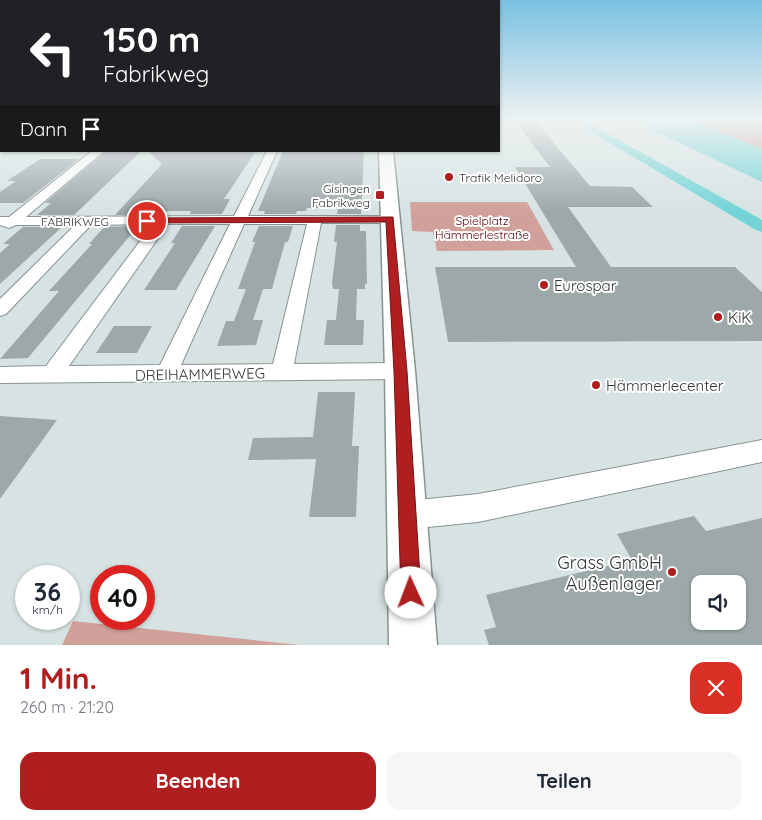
<!DOCTYPE html>
<html lang="de">
<head>
<meta charset="utf-8">
<style>
	body { margin:0; font-family:Quicksand,sans-serif; background:#f6f6f7; color:#1f2937; height:100vh; display:flex; flex-direction:column; font-size:19px; white-space:nowrap }
	* { box-sizing:border-box; margin:0 }
	p { font-size:16px; color:#747a83 }
	.icon { flex:none; width:28px; height:28px; fill:none; stroke:currentColor; stroke-width:2; stroke-linecap:round; stroke-linejoin:round }
	.map { position:relative; height:645px; overflow:hidden }
	.details { display:flex; flex-direction:column; background:#fff; flex:1 }
	.details>* { flex:none }
	.banner { position:absolute; left:0px; top:0px; width:500px; height:152px; box-shadow:0 1px 4px #0004; background:#202124; color:#fff; overflow:hidden }
	.fabs { position:absolute; left:691px; top:575px; display:grid; gap:10px }
	.fabs a { display:grid; place-items:center; width:55px; height:55px; border-radius:10px; background:#fff; box-shadow:0 1px 4px #0004; font-size:25px }
	.speed { position:absolute; left:15px; top:565px; display:flex; gap:10px; font-size:25px; font-weight:700; text-align:center }
	.speed>* { display:grid; place-content:center; width:65px; height:65px; border-radius:50%; background:#fff; box-shadow:0 1px 4px #0004; line-height:1 }
	.speed small { font-size:12px; font-weight:400 }
	.speed .limit { border:8px solid #d22; background:#fff; color:#111 }
	.pin { position:absolute; display:grid; place-items:center; width:42px; height:42px; color:#fff; margin:-21px; border:2px solid #fff; border-radius:50%; box-shadow:0 1px 5px #0007 }
	.me { position:absolute; width:55px; margin:-28px; rotate:358deg; stroke-linejoin:round; filter:drop-shadow(0 0 4px #0008) }
	.turn { display:flex; align-items:center; gap:18px; height:105px; padding:0 20px; font-size:22px }
	.turn .icon { width:65px; height:65px; stroke-width:2.5 }
	.turn b { display:block; font-size:35px; line-height:42px }
	.then { display:flex; align-items:center; height:48px; padding:0 20px; background:#0003; gap:10px; font-size:19px }
	.round { display:grid; place-items:center; flex:none; width:52px; height:52px; border-radius:15px; background:#f6f6f7 }
	.overview { display:flex; align-items:center; justify-content:space-between; height:85px; padding:0 20px }
	h1 { font-size:30px; font-weight:700; line-height:38px; color:#b01f20 }
	.button { display:flex; gap:10px; margin-top:auto; padding:10px 20px }
	.button a { flex:1; height:58px; border-radius:15px; background:#b01f20; color:#fff; font-size:20px; font-weight:700; line-height:58px; text-align:center }
	.button a+a { background:#f6f6f7; color:#1f2937 }
	.map>svg:first-child { display:block }
</style>
</head>
<body>
<div class="map">
<svg width="762" height="645" viewBox="0 0 762 645">
	<rect width="100%" height="100%" fill="#d7e3e3"/>
	<!-- green -->
	<path fill="#d2a09a" d="M694,121H762V149Z
		M410,202H527L554,250L437,251L433,232L412,231Z
		M73,621L300,645H62Z"/>
	<!-- water -->
	<path fill="#73d4d7" d="M634,121H694L762,149V182Z"/>
	<g fill="none" stroke-linecap="round" stroke-linejoin="round">
		<!-- canal -->
		<path fill="#73d4d7" fill-rule="evenodd" d="M573,121H585L762,220V232L756,230Z"/>
	</g>
	<!-- building -->
	<path fill="#9da8a9" fill-rule="evenodd" d="M515,121H535L590,186L632,187L653,207H568L611,267H735L762,292V341L448,342L435,267H576L515,167H550Z
		M106,151H141L74,215H37L51,203H45Z
		M148,151H256L224,199H230L222,214H190L191,211H151L148,215H115L162,164Z
		M283,151H364L361,214H337L338,208H307L306,211H297L296,214H264L265,211H258Z
		M40,159H79L23,203H0V192L16,181H7Z
		M336,225H360V231H366L367,284H365V289H357L356,320H364L363,345H324L327,320H336L339,289H333L332,283L337,242H334Z
		M138,226L28,358L0,359L59,291H49L92,244H89L104,227Z
		M182,226H215L176,290H144L175,243H171Z
		M259,226H293L288,242H285L272,289H263L253,320H263L256,345L217,346L226,321H234L246,289H238L255,242H252Z
		M23,227H62L0,284V253L10,244H3Z
		M114,326H152L137,353H96Z
		M318,392H355L352,446H359L356,517H309L316,459L248,460L253,438L313,437Z
		M0,416L57,420L0,499Z
		M694,516L706,531L762,518V645H489L484,630L496,627L486,595L632,560L617,534ZM700,584H738V621H700Z"/>
	<g fill="none" stroke-linecap="round" stroke-linejoin="round">
		<!-- street casing -->
		<g stroke="#879292" stroke-width="2">
			<path id="street" d="M0,134H1V140H0Z
				M92,151H104L26,217L234,216L267,151H277L248,216H395L397,219L395,222L390,223H321L294,364L400,363L407,365L411,371L407,377L400,379L0,383V367L46,366L153,224L91,225L6,314L0,316V299L75,225H16L9,228L0,225V217H9ZM168,224H230L160,365L69,366ZM244,224H307L273,364L181,365Z
				M762,440V462L478,522L408,529L398,525L394,515L398,505L408,501L478,494Z"/>
		</g>
		<!-- secondary casing -->
		<g stroke="#879292" stroke-width="3">
			<path id="secondary" d="M379,151H393L415,371L437,645H389L385,371Z"/>
		</g>
		<!-- street -->
		<use href="#street" fill="#fff" fill-rule="evenodd"/>
		<!-- secondary -->
		<use href="#secondary" fill="#fff" fill-rule="evenodd"/>
	</g>
	<!-- sky -->
	<linearGradient id="sky" x2="0" y2="1"><stop stop-color="#79c1e1"/><stop offset="0.57" stop-color="#edf2f2"/><stop offset="1" stop-color="#edf2f2" stop-opacity="0"/></linearGradient>
	<rect width="762" height="211" fill="url(#sky)"/>
	<!-- route -->
	<path fill="#b01f20" stroke="#721415" d="M393,217L407,371L421,593L418,600L411,602L404,600L401,593L394,371L386,222L147,223L143,221L147,218Z"/>
	<!-- markers -->
	<g fill="#b01f20" stroke="#fff" stroke-width="2">
		<circle cx="449" cy="177" r="5"/>
		<rect x="375" y="190" width="10" height="10" rx="2.5"/>
		<circle cx="544" cy="285" r="5"/>
		<circle cx="718" cy="317" r="5"/>
		<circle cx="596" cy="385" r="5"/>
		<circle cx="672" cy="572" r="5"/>
	</g>
	<g text-anchor="middle" dominant-baseline="central" stroke-width="4" stroke-linejoin="round" paint-order="stroke">
		<!-- far-poi labels -->
		<g font-size="12" fill="#313636" stroke="#fff" text-anchor="start">
			<text x="459" y="177">Trafik Melidoro</text>
			<text x="370" y="188" text-anchor="end">Gisingen<tspan x="370" dy="14">Fabrikweg</tspan></text>
		</g>
		<!-- far-park labels -->
		<g font-size="12" fill="#5c0005" stroke="#fff">
			<text x="482" y="220">Spielplatz<tspan x="482" dy="14">Hämmerlestraße</tspan></text>
		</g>
		<!-- far-street labels -->
		<g font-size="12" fill="#313636" stroke="#fff">
			<text x="75" y="221">FABRIKWEG</text>
		</g>
		<!-- poi labels -->
		<g font-size="15" fill="#313636" stroke="#fff" text-anchor="start">
			<text x="554" y="285">Eurospar</text>
			<text x="728" y="317">KiK</text>
			<text x="606" y="385">Hämmerlecenter</text>
		</g>
		<!-- street labels -->
		<g font-size="15" fill="#313636" stroke="#fff">
			<text transform="translate(200 374) rotate(-1)">DREIHAMMERWEG</text>
		</g>
		<!-- near-poi labels -->
		<g font-size="18" fill="#313636" stroke="#fff" text-anchor="end">
			<text x="662" y="562">Grass GmbH<tspan x="662" dy="21">Außenlager</tspan></text>
		</g>
	</g>
</svg>
<div class="fabs">
<a><svg class="icon" aria-label="sound" viewBox="0 0 24 24"><path d="M4 9h4l5-4v14l-5-4H4zM17 9q2 3 0 6"/></svg></a>
</div>
<div class="speed"><div>36<small>km/h</small></div><div class="limit">40</div></div>
<div class="pin" style="left:147px;top:221px;background:#d93025"><svg class="icon" aria-label="arrive" viewBox="0 0 24 24"><path d="M6 21V4h12l-3 4 3 4H6"/></svg></div>
<svg class="me" style="left:411px;top:593px" viewBox="-20 -20 40 40"><circle r="19" fill="#fff"/><path d="M0-13L10 11 0 6-10 11z" fill="#b01f20"/></svg>
<div class="banner">
<div class="turn"><svg class="icon" aria-label="left" viewBox="0 0 24 24"><path d="M17 20v-9H6M10 6l-5 5 5 5"/></svg><div><b>150 m</b>Fabrikweg</div></div>
<div class="then">Dann<svg class="icon" aria-label="arrive" viewBox="0 0 24 24"><path d="M6 21V4h12l-3 4 3 4H6"/></svg></div>
</div>
</div>
<section class="details">
<div class="overview"><div><h1>1 Min.</h1><p>260 m · 21:20</p></div><a class="round" style="background:#d93025;color:#fff"><svg class="icon" aria-label="close" viewBox="0 0 24 24"><path d="M6 6l12 12M18 6L6 18"/></svg></a></div>
<div class="button"><a>Beenden</a><a>Teilen</a></div>
</section>
</body>
</html>
